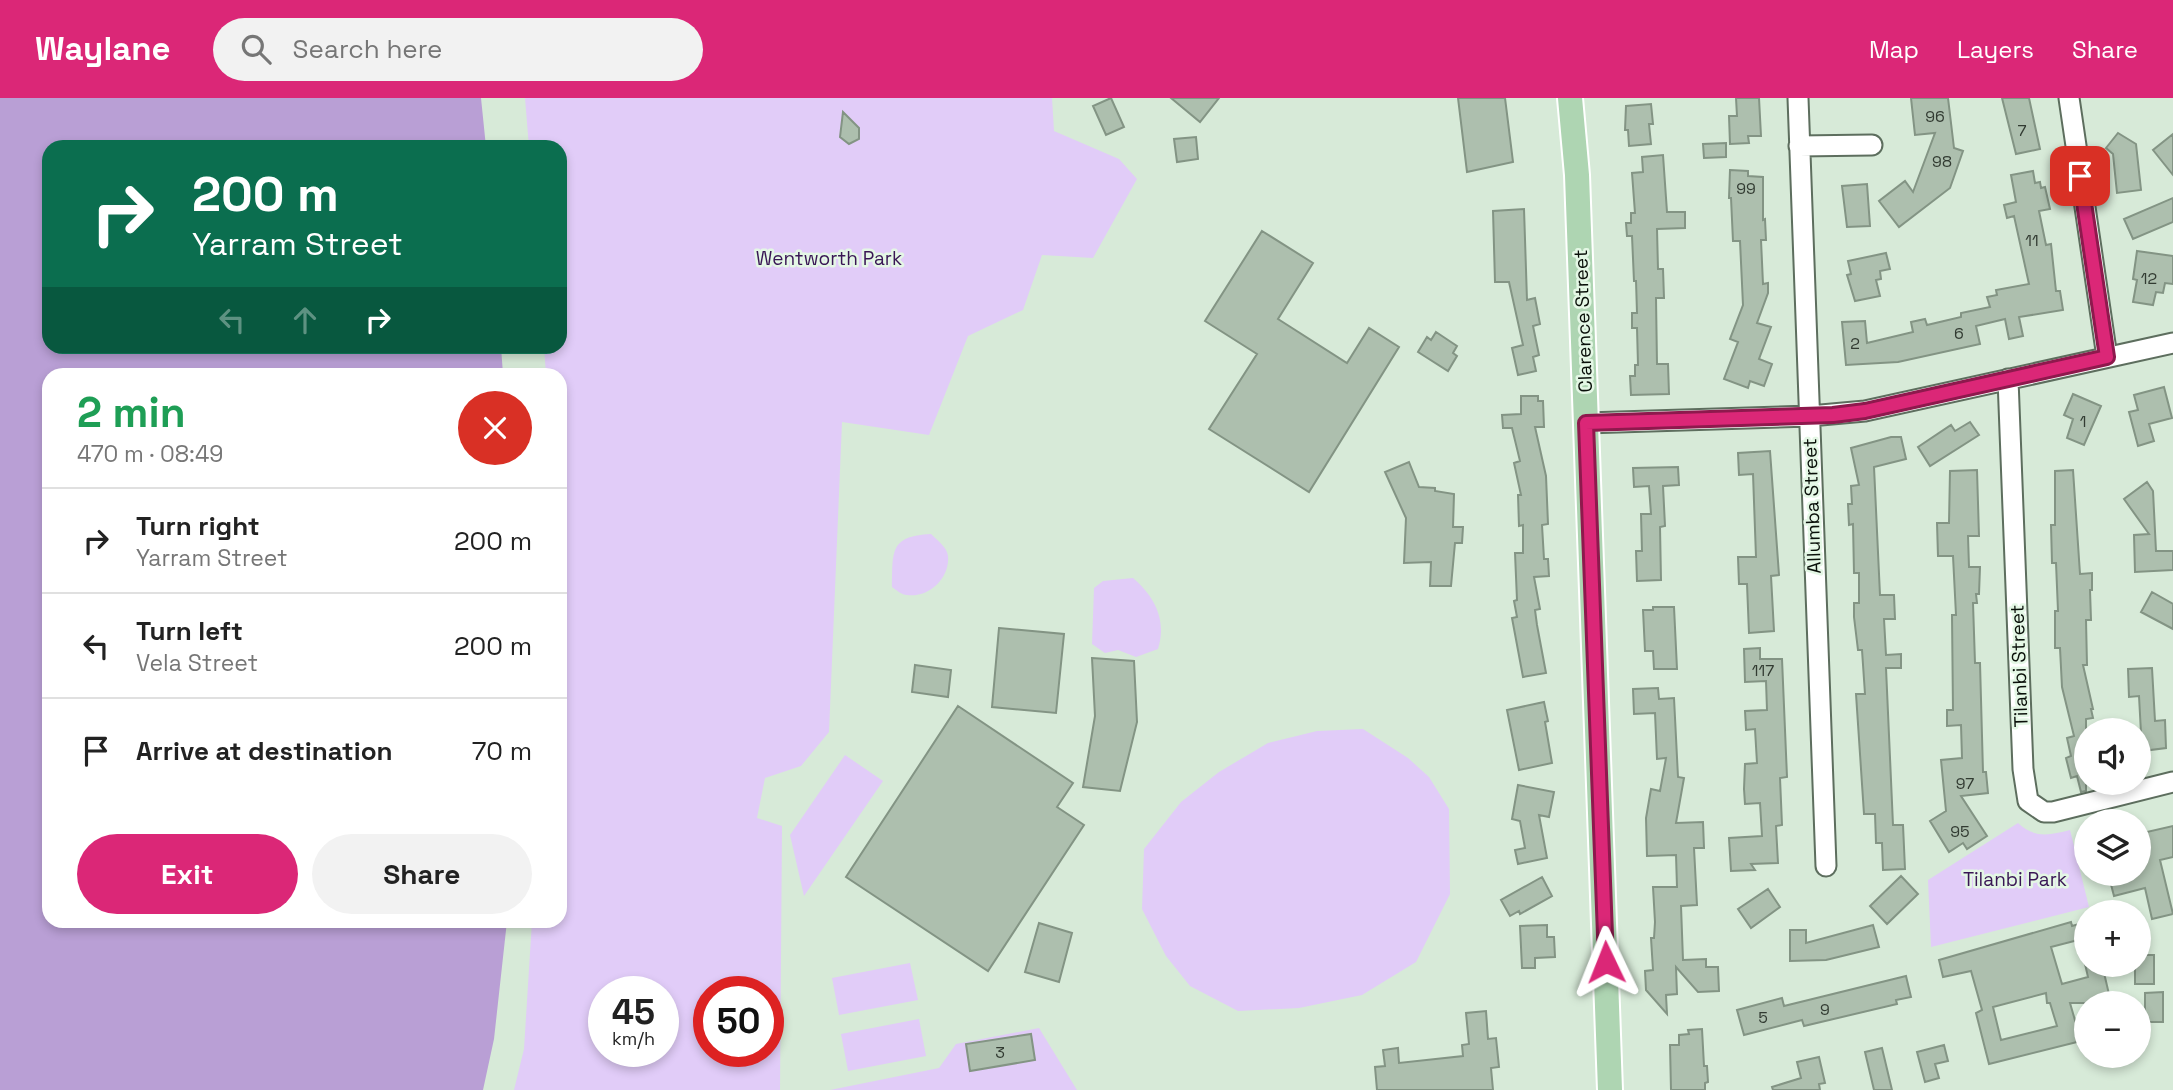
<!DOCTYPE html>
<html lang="en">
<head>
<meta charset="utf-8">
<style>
	body { margin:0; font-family:"Space Grotesk",sans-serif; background:#f2f2f2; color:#222; height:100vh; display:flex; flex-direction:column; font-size:26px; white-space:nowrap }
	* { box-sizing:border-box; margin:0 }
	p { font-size:23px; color:#767676 }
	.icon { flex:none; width:38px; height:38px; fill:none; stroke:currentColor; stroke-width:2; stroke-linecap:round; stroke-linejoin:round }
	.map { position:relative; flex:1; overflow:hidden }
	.side { position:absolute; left:42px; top:270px; width:525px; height:560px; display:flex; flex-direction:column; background:#fff; border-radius:21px; box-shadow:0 4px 10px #0003 }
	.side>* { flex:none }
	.hud { position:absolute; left:42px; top:42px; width:525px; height:214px; border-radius:21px; box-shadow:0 4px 10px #0003; background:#0b6e4f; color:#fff; overflow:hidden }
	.tools { position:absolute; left:2074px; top:620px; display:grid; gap:14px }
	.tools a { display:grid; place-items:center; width:77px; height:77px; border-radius:50%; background:#fff; box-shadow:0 4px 10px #0003; font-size:35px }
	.speed { position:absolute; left:588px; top:878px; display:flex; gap:14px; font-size:35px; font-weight:700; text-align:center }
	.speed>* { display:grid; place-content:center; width:91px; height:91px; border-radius:50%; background:#fff; box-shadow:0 4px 10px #0003; line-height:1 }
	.speed small { font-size:18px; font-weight:400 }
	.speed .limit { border:10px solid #d22; background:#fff; color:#111 }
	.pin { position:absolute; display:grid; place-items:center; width:60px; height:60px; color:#fff; margin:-30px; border-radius:14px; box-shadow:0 4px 10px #0006 }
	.me { position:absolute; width:77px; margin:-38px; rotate:358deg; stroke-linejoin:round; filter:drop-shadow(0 0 5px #0008) }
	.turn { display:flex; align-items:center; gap:24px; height:147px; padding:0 35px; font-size:32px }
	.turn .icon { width:91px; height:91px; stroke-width:2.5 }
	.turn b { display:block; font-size:49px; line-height:60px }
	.lanes { display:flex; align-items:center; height:66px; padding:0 35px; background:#0003; justify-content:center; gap:35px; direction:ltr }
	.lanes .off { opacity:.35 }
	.round { display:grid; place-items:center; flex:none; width:74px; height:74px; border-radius:37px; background:#f2f2f2 }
	.overview { display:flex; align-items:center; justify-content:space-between; height:119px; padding:0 35px }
	h1 { font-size:42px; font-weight:700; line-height:52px; color:#1e9e55 }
	.primary-button { display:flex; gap:14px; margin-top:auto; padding:14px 35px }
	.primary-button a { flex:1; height:80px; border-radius:42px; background:#db2777; color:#fff; font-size:28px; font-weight:700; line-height:80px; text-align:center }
	.primary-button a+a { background:#f2f2f2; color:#222 }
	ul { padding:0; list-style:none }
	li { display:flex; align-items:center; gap:21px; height:105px; padding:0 35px; border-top:2px solid #e0e0e0 }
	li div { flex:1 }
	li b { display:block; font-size:26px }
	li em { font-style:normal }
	header { display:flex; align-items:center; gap:42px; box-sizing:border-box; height:98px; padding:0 35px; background:#db2777; color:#fff }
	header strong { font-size:33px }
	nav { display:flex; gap:38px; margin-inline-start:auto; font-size:24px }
	.search { width:490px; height:63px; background:#f2f2f2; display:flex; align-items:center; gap:18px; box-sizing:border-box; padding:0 24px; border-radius:38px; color:#767676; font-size:26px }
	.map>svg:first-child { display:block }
</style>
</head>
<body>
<header>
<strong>Waylane</strong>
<div class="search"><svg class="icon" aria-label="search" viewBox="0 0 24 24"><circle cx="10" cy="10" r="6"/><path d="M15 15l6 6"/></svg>Search here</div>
<nav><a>Map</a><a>Layers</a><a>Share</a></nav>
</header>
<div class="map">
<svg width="2173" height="992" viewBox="0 0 2173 992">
	<rect width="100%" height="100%" fill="#d7ead8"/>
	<!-- green -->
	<path fill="#e1ccf8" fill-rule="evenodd" d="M525,0H1052L1054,33L1119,61L1137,81L1093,160L1042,157L1023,212L968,238L929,337L842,324L829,634L801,668L765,680L757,720L782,728L780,992H514L524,951L532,823L560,822V276H546L544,249L560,248V49H529ZM604,894H663V954H604ZM709,894H768V954H709Z
		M931,436C937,442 947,449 948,458C950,480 929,500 907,497C902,497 896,492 892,489C893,454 889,438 931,436Z
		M1133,480C1155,499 1167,522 1158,551L1136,559L1118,552L1105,555L1092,546L1094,490L1103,483Z
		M1363,631L1408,660L1429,679L1449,711L1450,796L1416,864L1362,897L1299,910L1238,913L1190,888L1166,858L1142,811L1144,751L1181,704L1219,674L1268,645L1317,633Z
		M845,657L883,683L804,798L790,737Z
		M2018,725C2035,741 2050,737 2070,732L2089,809L1931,849L1928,782Z
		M910,865L918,902L839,917L832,880Z
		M919,921L926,958L848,973L841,936Z
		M1039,930L1077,992H830L939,970L956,946Z"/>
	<!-- water -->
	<path fill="#b99fd5" d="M0,0H481L486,49H49V248L501,249L503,276H49V822L507,823L494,941L483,992H0Z"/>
	<!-- building -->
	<path fill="#adbfae" stroke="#839484" stroke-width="2" fill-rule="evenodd" d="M1111,0L1124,29L1106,37L1093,8Z
		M1171,0H1219L1200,24Z
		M1458,0H1505L1513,64L1467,74Z
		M1736,0H1759L1761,38H1748L1749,45L1730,46L1729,18H1737Z
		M1911,0H1948L1954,50L1963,53L1950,90L1899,129L1879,103L1905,83L1913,94L1935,35L1915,37Z
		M2002,0H2029L2040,51L2016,56Z
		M1651,6L1653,26H1649L1651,46L1629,48L1628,32H1625L1626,8Z
		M843,14L859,30V41L849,46L840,39Z
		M2118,35L2136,46L2141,92L2117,95L2113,56L2106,50Z
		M2173,36V77L2153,52Z
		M1196,39L1198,61L1177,64L1174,41Z
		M1726,45V59L1704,60L1703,46Z
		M1663,57L1667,114H1685V130L1657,131L1658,171H1663L1664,200H1656L1657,266H1668L1669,296L1631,297L1630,278H1635V267H1638L1637,230H1632V215H1637L1636,183H1634L1632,138H1627L1626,125H1631V115H1635L1632,75L1643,74L1642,59Z
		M1730,72L1748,73V78L1763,79V122L1765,121L1766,142H1761L1763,186L1768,185V195L1757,225L1771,229L1759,261L1772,266L1764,288L1750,283L1748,290L1724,281L1738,244L1730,241L1743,207L1740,143H1733L1731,100H1729Z
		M2033,73L2035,85L2040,84L2041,90L2045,89L2050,111L2039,113L2046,147L2051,146L2056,193H2060L2063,212L2019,219L2023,238L2009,241L2005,221L1976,228L1980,246L1898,264L1846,267L1842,224L1865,223L1867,245L1913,234L1911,224L1925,221L1927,227L1961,219V215L1990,209L1987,199L1997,197L1996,192L2029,186L2014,118L2007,120L2004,107L2016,104L2011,77Z
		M1867,86L1870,128L1847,129L1842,88Z
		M2173,100V124L2133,141L2124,121Z
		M1524,111L1527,202L1535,200L1540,226L1533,228L1539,257L1533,259L1536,273L1518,277L1512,250L1523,247L1509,184H1495L1493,113Z
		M1262,133L1313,165L1278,221L1347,265L1369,230L1399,249L1309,394L1209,331L1257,256L1205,223Z
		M2137,153L2173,158V186L2165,185L2163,195L2156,194L2153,207L2133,204L2137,182L2133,181Z
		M1886,155L1890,171L1880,173L1881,181L1876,182L1880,198L1855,203L1847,177L1851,176L1848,163Z
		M1436,234L1457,248L1453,255L1457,258L1448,273L1418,254L1427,239L1431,242Z
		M2164,289L2172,320L2149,326L2154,343L2138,348L2129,314L2138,312L2134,297Z
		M2073,296L2101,308L2084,347L2067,340L2073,321L2064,317Z
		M1521,298H1538V303H1543L1544,329H1535L1546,378L1548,426L1542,427L1544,461H1548L1549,478L1534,479L1540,511L1535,512L1537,527L1546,575L1523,579L1512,520L1517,519L1514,503L1517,502L1515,455H1523V427L1519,428L1518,397H1521L1514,365L1520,363L1512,330H1503L1502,317L1521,316Z
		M1970,324L1979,337L1930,368L1918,349L1951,327L1955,333Z
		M1891,339H1901L1906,361L1874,369L1880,497H1894L1895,521H1884L1886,557L1901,556V570H1886L1893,727H1903L1905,771L1883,772L1882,745H1876L1875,716H1864L1856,596H1865L1862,552H1858L1854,519V505H1859V475H1854L1853,426L1849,427L1848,406H1852L1851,388L1859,387L1851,350Z
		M1770,353L1779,477L1771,478L1774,533L1749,535L1747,486H1739L1738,459H1756L1753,376L1739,377L1738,355Z
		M1409,364L1419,389L1435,390V393L1454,396L1453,429H1463L1462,445H1455L1451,488H1430L1431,464L1404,465L1406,420L1385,374Z
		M1678,369L1679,387L1663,388L1665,428L1660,429L1661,482L1637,483L1636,453H1642L1641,416H1651L1649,388L1634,389L1633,370Z
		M1977,372L1979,438H1968L1969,469H1980L1979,496H1976L1977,505H1973L1975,565H1980L1983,674H1986L1988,695L1961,698L1987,738L1967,751L1963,745L1949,754L1930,723L1946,713L1941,662L1962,660L1961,627L1947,628V612H1953L1952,517H1956L1953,458H1938L1937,425H1949L1950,373Z
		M2073,372L2080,476L2092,475V492H2090L2091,522H2086L2087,567H2083L2093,611H2091L2093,620L2086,621V693L2081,694L2077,678L2071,680L2066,660L2071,658L2067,640L2074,638L2062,589L2060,550H2055V513H2058L2056,465H2052L2051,427H2055V373Z
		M2147,384L2153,393L2156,453H2173V472L2135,474L2134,437L2149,436L2124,401Z
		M2152,494L2173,506V531L2141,514Z
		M1653,509H1674L1677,571H1654L1653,553H1645L1643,512H1653Z
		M999,530L1064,536L1056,615L992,609Z
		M1760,550V561H1782L1787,679L1780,680L1782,727L1776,728L1778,765L1751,766L1755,772L1731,773L1729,740L1762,738L1760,705L1745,706L1744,691L1745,666L1757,665L1755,631L1746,632L1745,613L1767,612L1766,583L1745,584L1744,551Z
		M1092,560L1134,563L1137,624L1120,693L1083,689L1095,618Z
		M915,567L951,572L948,599L912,594Z
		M2152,570L2155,623L2165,622L2166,650L2142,653L2139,598L2129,599L2128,571Z
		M1658,590L1659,601L1674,600L1678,679L1684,680L1676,725L1703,724L1704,750H1694L1697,807L1681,808L1683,862L1706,861V869H1718L1719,893L1698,894L1676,869L1677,896L1666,897L1667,916L1646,892L1645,873L1653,872L1651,840H1654L1655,824L1653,789H1677L1676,757L1647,758L1646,720L1651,691L1660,693L1666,660L1657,661L1655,615L1634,616L1633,591Z
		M1544,604L1548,623L1545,624L1552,665L1519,672L1507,612Z
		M958,608L1073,685L1057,709L1084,727L988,873L846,779Z
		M1518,687L1554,694L1549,719L1539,717L1547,760L1518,766L1515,752L1525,750L1520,723L1512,721Z
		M2173,728V759L2160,762L2173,816L2152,821L2145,790L2114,798L2108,775H2138V736Z
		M1901,778L1918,796L1887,826L1870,808Z
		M1542,779L1552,798L1520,816L1519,813L1510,818L1501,802Z
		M1768,791L1780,809L1751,830L1738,811Z
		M2071,824L2072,828L2086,824V840L2051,849L2062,886L2088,879L2085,866H2102L2111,905H2070L2081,943L1989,966L1976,915L1982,912L1971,873L1943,879L1939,862ZM2046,895L2047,905H2050L2057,928L2001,942L1993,909Z
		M1039,825L1072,835L1059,884L1025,874Z
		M1547,827V839H1554L1555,859L1535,860V870H1522L1520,828Z
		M1873,827L1879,849L1826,862L1790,863V832H1806V845Z
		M2138,857H2154V886H2135V866H2138Z
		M1906,878L1911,899L1896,902L1897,906L1804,928L1802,922L1744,937L1737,912L1782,900L1784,908Z
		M2163,894V924H2145V895Z
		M1486,913L1488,941L1496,940L1499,969L1491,970L1493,992H1377L1375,969L1385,968L1383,952L1398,950L1399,965L1463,958L1462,947L1469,946L1466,915Z
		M1702,931L1704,968H1707L1708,984L1705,985V992H1671L1670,947H1679V937L1689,936L1688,932Z
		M1031,936L1035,962L970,973L966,946Z
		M1944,947L1948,963L1935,966L1939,980L1925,984L1917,954Z
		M1882,950L1892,992H1874L1865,954Z
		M1819,959L1825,985L1819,986L1820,992H1773L1772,989L1801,980L1797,964Z"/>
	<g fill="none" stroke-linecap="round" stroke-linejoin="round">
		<!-- minor casing -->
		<g stroke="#5d6e5e" stroke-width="23">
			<path id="minor" d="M1798,0L1826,768
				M2069,0L2107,259
				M1799,48L1872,47
				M2008,281L2023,671L2028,703L2044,714H2053L2173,684
				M1586,325L1810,318L1865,313L2173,245"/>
		</g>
		<!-- major casing -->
		<g stroke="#fff" stroke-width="28">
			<path id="major" d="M1570,0L1577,77L1610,992"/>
		</g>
		<!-- minor -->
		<use href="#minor" stroke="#fff" stroke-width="19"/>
		<!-- major -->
		<use href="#major" stroke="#aed5b2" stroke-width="24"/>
	</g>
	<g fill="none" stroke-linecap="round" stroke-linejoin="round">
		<!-- route casing -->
		<g stroke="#8e194d" stroke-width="18">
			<path id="route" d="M1606,864L1586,325L1833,317L1865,313L2107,259L2080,78"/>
		</g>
		<!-- route -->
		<use href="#route" stroke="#db2777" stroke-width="12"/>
	</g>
	<g text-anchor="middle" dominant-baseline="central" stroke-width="5" stroke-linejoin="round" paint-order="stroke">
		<!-- number labels -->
		<g font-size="16" fill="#323b32">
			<text x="1935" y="18">96</text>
			<text x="2022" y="32">7</text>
			<text x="1942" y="63">98</text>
			<text x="1746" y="90">99</text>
			<text x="2032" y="142">11</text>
			<text x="2149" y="180">12</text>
			<text x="1959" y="235">6</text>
			<text x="1855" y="245">2</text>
			<text x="2083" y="323">1</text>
			<text x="1763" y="572">117</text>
			<text x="1965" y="685">97</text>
			<text x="1960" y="733">95</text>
			<text x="1825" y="911">9</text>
			<text x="1763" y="919">5</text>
			<text x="1000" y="954">3</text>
		</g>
		<!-- park labels -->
		<g font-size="19" fill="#391655" stroke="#e4f7e5">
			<text x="829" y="160">Wentworth Park</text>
			<text x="2015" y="781">Tilanbi Park</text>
		</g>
		<!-- street labels -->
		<g font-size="19" fill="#090f09" stroke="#e4f7e5">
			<text transform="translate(1583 223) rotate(-92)">Clarence Street</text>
			<text transform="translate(1812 408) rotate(-92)">Allumba Street</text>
			<text transform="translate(2019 568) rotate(-92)">Tilanbi Street</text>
		</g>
	</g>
</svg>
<div class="tools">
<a><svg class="icon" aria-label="sound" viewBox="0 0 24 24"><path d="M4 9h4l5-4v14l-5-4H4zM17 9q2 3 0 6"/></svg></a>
<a><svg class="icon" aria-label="layers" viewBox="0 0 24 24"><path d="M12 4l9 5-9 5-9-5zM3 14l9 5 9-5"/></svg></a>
<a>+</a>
<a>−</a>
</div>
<div class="speed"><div>45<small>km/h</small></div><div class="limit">50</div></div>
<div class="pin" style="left:2080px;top:78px;background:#d93025"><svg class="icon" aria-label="arrive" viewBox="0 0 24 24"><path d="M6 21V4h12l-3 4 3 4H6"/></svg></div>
<svg class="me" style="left:1606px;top:864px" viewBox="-20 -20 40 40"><path d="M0-17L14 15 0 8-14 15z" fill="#db2777" stroke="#fff" stroke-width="4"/></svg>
<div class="hud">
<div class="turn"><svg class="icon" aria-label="right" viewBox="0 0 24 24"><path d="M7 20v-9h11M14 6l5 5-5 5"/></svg><div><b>200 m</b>Yarram Street</div></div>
<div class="lanes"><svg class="icon off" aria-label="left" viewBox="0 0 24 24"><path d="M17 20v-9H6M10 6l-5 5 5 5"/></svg><svg class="icon off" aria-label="ahead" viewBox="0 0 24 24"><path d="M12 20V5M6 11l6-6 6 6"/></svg><svg class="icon" aria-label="right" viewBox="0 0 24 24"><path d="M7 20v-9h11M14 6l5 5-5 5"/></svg></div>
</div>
<section class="side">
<div class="overview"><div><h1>2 min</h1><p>470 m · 08:49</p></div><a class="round" style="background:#d93025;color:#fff"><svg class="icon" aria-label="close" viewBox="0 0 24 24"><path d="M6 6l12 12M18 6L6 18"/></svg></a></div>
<ul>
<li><svg class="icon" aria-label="right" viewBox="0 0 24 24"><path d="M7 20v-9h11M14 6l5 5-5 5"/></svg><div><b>Turn right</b><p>Yarram Street</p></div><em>200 m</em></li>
<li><svg class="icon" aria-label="left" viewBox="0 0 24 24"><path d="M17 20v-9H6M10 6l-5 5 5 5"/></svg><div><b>Turn left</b><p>Vela Street</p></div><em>200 m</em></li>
<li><svg class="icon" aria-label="arrive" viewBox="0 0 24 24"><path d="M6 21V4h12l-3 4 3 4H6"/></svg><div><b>Arrive at destination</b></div><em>70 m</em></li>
</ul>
<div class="primary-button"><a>Exit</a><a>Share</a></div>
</section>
</div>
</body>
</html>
